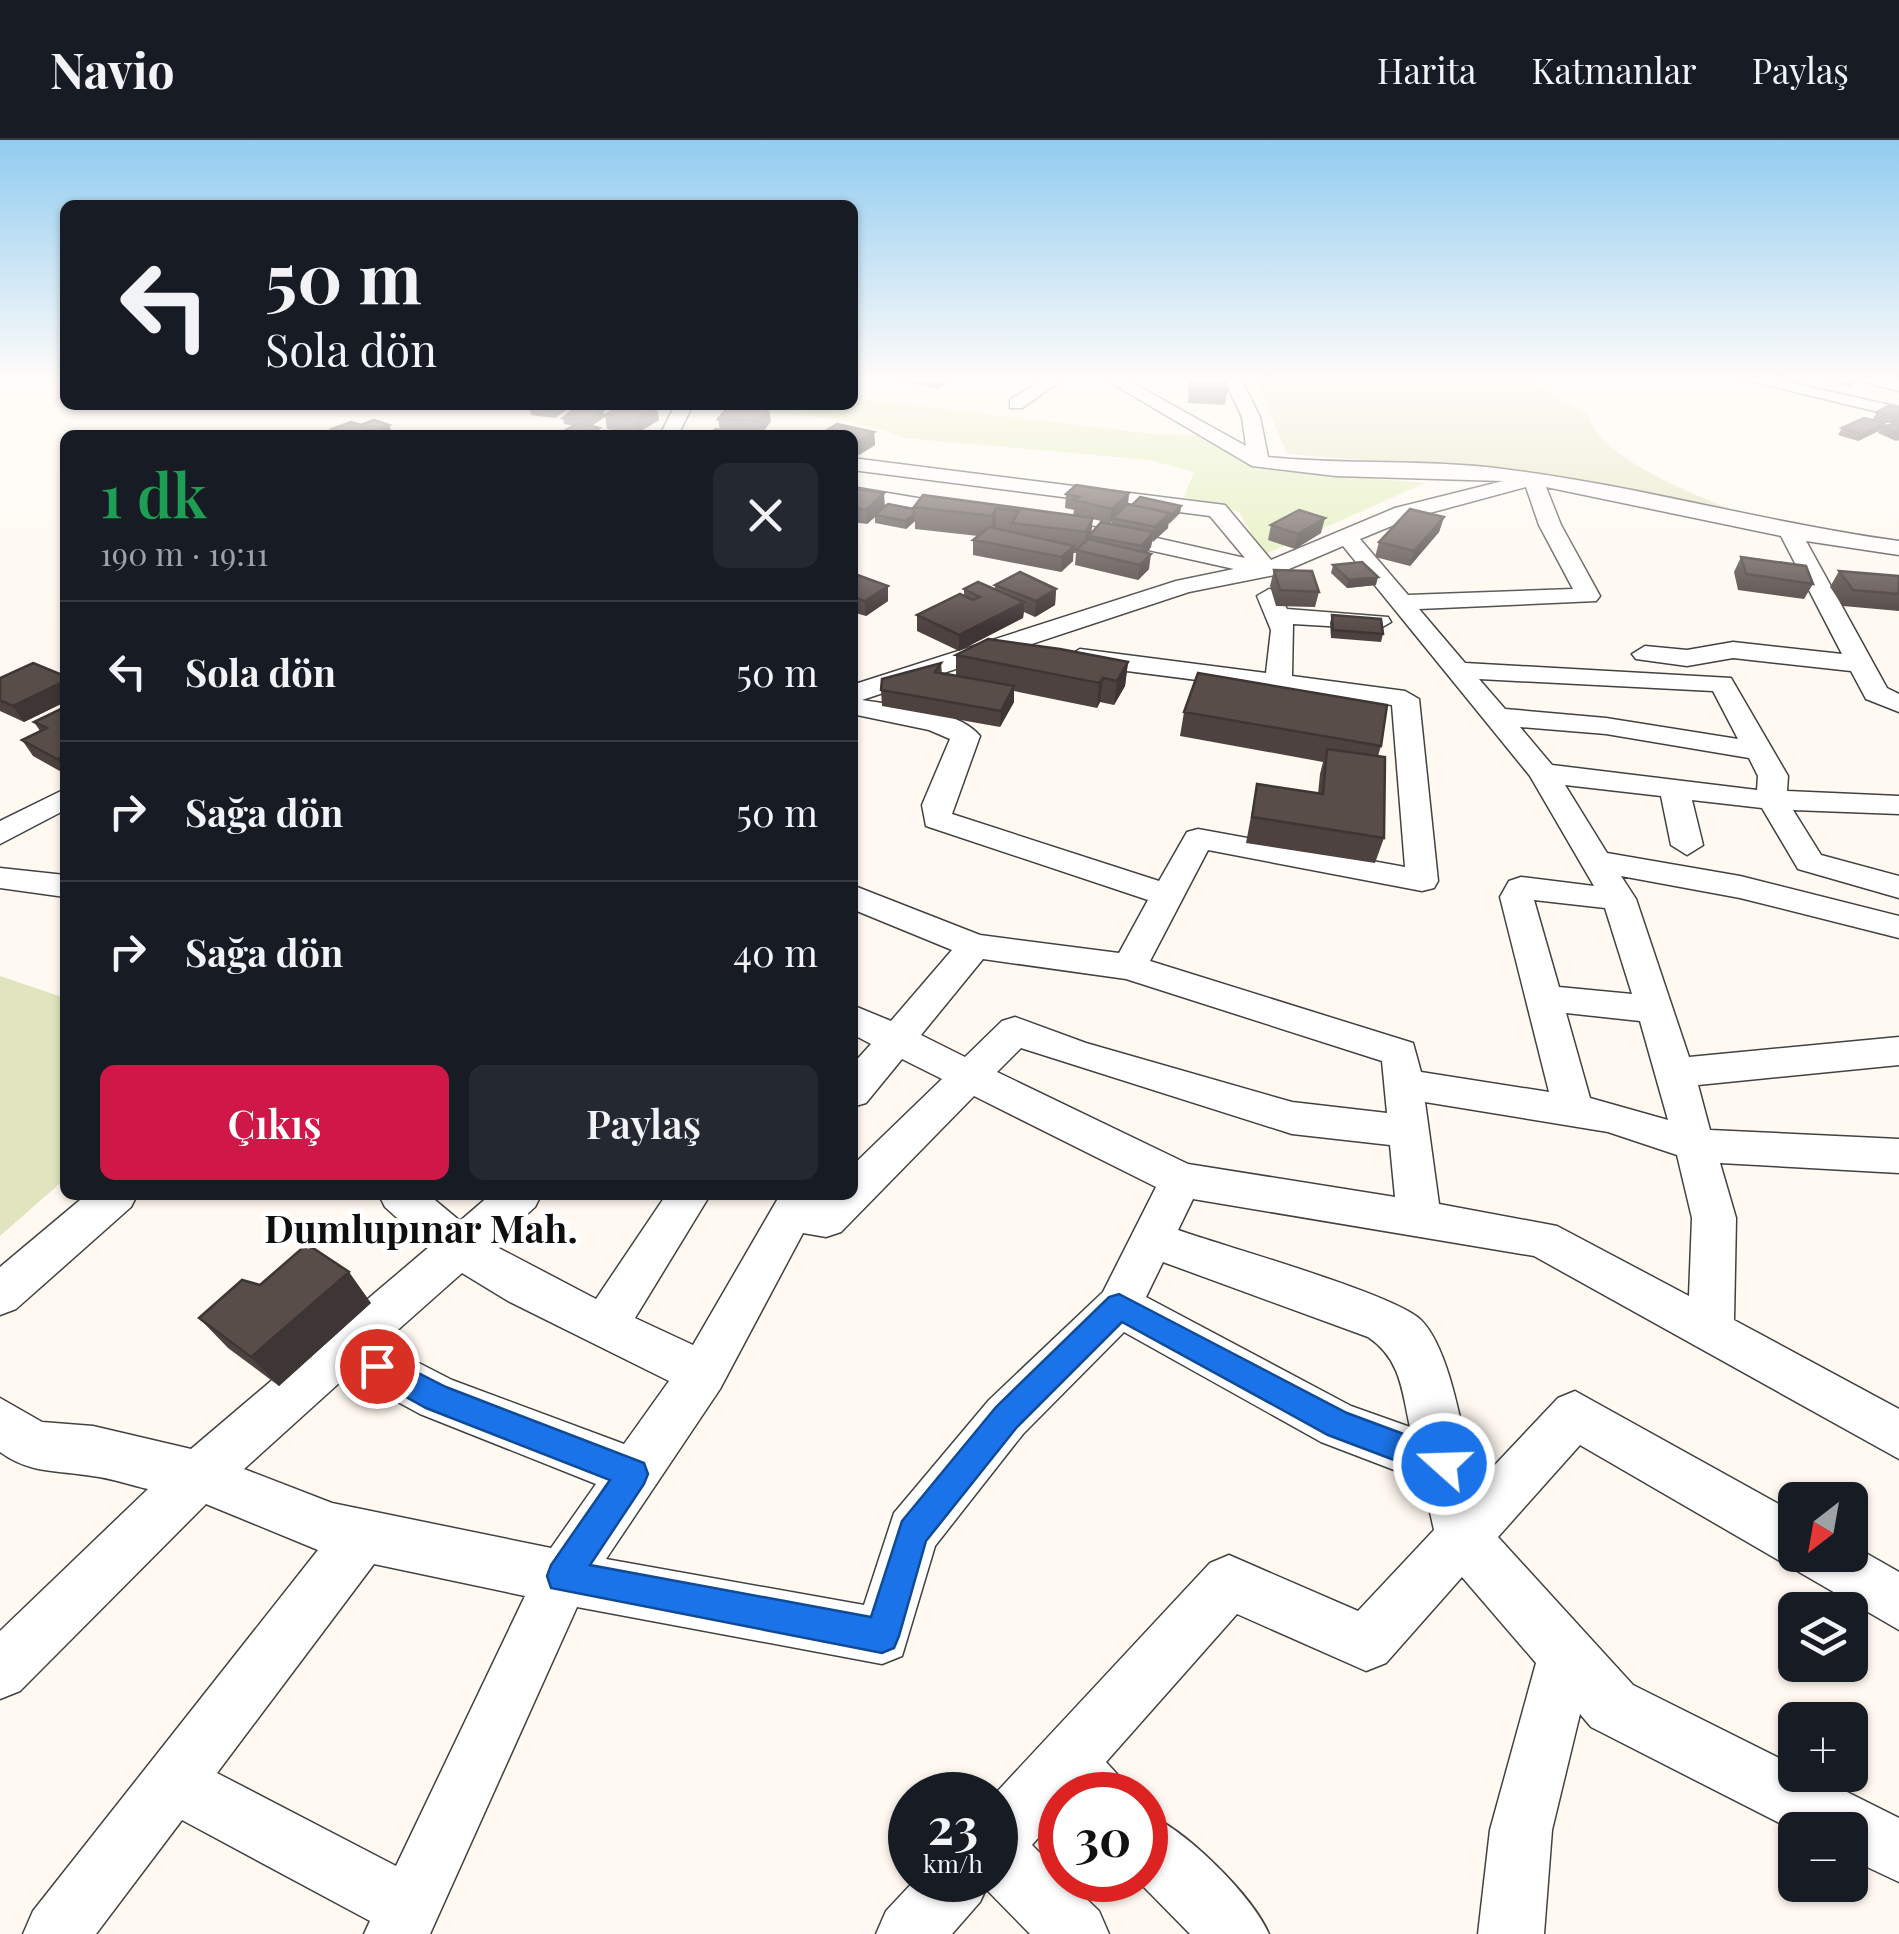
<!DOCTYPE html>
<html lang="tr">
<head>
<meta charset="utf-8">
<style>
	body { margin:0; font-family:"Playfair Display",serif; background:#242831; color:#f1f3f6; height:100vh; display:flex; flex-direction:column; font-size:38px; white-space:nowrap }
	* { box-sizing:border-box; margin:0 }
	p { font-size:32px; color:#9ea1a6 }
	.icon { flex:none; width:55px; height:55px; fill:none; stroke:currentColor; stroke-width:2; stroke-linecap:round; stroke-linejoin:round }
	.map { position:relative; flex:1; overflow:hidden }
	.side { position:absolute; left:60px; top:290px; width:798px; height:770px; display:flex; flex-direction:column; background:#171b24; border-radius:15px; box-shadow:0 2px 8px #0004 }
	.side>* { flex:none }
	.top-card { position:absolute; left:60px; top:60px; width:798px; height:210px; border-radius:15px; box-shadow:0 2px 8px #0004; background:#171b24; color:#f1f3f6; overflow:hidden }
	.needle { width:65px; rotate:211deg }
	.fabs { position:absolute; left:1778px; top:1342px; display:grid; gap:20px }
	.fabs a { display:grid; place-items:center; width:90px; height:90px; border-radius:15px; background:#171b24; box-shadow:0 2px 8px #0004; font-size:50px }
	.speed { position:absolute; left:888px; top:1632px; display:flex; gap:20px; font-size:50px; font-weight:700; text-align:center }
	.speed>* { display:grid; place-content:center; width:130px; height:130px; border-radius:50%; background:#171b24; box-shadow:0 2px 8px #0004; line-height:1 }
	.speed small { font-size:25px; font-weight:400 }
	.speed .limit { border:15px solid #d22; background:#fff; color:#111 }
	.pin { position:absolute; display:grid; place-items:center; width:85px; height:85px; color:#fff; margin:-42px; border:5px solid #fff; border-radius:50%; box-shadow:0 2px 10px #0007 }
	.me { position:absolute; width:110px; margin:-55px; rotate:290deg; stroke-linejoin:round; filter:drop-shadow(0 0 8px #0008) }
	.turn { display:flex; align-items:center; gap:35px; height:210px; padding:0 40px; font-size:45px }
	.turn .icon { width:130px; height:130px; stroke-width:2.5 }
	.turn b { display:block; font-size:70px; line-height:85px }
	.round { display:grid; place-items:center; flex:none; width:105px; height:105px; border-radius:15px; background:#242831 }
	.head { display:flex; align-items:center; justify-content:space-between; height:170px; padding:0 40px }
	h1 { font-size:60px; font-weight:600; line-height:75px; color:#1e9e55 }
	.action { display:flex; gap:20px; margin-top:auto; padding:20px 40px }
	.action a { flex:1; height:115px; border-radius:15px; background:#cf1748; color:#fff; font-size:40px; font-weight:600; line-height:115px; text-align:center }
	.action a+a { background:#242831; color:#f1f3f6 }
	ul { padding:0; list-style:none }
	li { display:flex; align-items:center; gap:30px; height:140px; padding:0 40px; border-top:2px solid #363941 }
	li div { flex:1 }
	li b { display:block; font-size:38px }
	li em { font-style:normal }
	header { display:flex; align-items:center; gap:60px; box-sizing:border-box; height:140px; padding:0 50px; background:#171b24; border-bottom:2px solid #363941 }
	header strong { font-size:48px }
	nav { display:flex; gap:55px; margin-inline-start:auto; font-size:35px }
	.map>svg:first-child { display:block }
</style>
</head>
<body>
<header>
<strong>Navio</strong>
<nav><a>Harita</a><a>Katmanlar</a><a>Paylaş</a></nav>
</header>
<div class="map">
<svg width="1899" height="1794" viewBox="0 0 1899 1794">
	<rect width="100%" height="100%" fill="#fff9f1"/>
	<!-- green -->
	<path fill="#e0eeb6" d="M853,258L1153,294L1198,295L1255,329L1425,343L1263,415L1239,372L1184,357L1194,332L1150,320L904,298C841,272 769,274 701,270L703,265H852Z"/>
	<!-- cemetery -->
	<path fill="#e1e5bf" d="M1255,237H1525L1588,275C1599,317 1690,353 1728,368L1715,370L1564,336L1287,314Z
		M0,836L65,858V1039L0,1096Z"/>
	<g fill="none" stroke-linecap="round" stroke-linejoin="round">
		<!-- minor casing -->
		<g stroke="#424242" stroke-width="3">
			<path id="minor" d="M1046,237H1067L1022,268H1010V260Z
				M1101,237H1122L1246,306L1242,277L1223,237H1240L1260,277L1268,317C1346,325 1426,319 1503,329C1636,345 1766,383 1899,401V415L1806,401L1887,548L1899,554V572L1866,559L1851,531L1733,518L1687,526L1636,519L1632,514L1645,506L1687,510L1733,502L1842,514L1781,396L1546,347L1561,385L1600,456L1596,461L1419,469L1465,523L1731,538L1788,636L1787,651L1899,656V674L1793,670L1821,715L1899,736V758L1798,729L1762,668L1692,660L1703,705L1687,715L1671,705L1661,656L1565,645L1607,713L1740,736L1899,776V798L1740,758L1621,736L1636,759L1689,917L1899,897V925L1698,945L1710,990L1899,999V1033L1720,1023L1736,1078L1734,1180L1899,1269V1319L1534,1116L1193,1059L1178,1090C1223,1106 1395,1154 1421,1180C1452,1211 1464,1303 1475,1346L1558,1258L1575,1251L1795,1373V1415H1850V1404L1899,1432V1490L1580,1305L1498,1397L1633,1545L1795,1626V1635H1813L1899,1678V1742L1850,1719V1690L1795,1691L1591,1587L1580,1574L1552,1690L1544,1794H1478L1490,1690L1536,1523L1462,1437L1386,1523L1366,1531L1237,1474L1106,1622L1117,1634L1126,1655H1060V1673L1032,1705L1060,1733V1740H1067L1099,1771L1109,1794H1030L986,1749L980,1762L952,1794H876L886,1771L915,1740H995L994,1655L1210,1423L1229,1415L1358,1471L1434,1390L1423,1341L1321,1302L1124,1192L1023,1294L935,1406L902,1516L882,1524L577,1467L430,1794H364L370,1781L182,1680L96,1794H23L33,1771L318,1410L206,1364L20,1551L0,1559V1491L148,1349C130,1345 111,1338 92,1336C57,1330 30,1334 0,1312V1258L42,1282L93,1286L191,1309L429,1107L385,1067L379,1055H429L460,1081L490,1055H541L535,1067L493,1105L596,1159L666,1055H710L635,1178L693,1205L780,1055H852V1026L942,939L902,919L866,963L852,967V925L871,904L852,894V865L891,881L952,810L852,769V745L980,795L1119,813L1148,760L926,686L922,665L950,599L929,590L852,574V545L1176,441L1234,429L1126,405L1039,392L1031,390V380L1126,391L1245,418L1210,376L852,330V318L1217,364L1225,365L1271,420L1395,368L1503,341L1336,336L1252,326ZM1526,347L1539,385L1573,449L1408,455L1360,399L1411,378ZM1343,406L1530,636L1594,746L1521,737L1509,741L1500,757L1549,952L1421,932L1413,903L1150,821L1208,710L1422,751L1434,748L1438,741L1419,559L1405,551L1292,536L1293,484L1379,489L1391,482L1388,477L1287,469L1277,451L1269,449L1257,456L1271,490L1266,533L1080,509L1067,517L1080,525L1392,565L1405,727L1198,689L1187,692L1159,741L952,674L980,596C957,568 895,566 862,560L1189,452L1275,435ZM1479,539L1713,551L1738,599L1606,578L1505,569ZM1520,587L1606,594L1749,618L1758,636L1757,650L1552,625ZM1534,760L1605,768L1632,854L1559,847ZM983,819L1126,839L1382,921L1387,973L1292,962L1086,903L1015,877L1002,881L965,917L921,895ZM1566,873L1640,881L1668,980L1590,958ZM1021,908L1292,994L1390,1005L1395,1057L1188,1024L997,932ZM974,956L1156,1047L1103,1152L989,1260L894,1373L864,1465L606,1419L720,1249L803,1093L826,1097L841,1092ZM1425,962L1608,992L1677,1015L1692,1078L1689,1156L1557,1086L1439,1064ZM1163,1122L1368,1197C1401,1219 1402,1251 1410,1287L1351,1266L1146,1157ZM462,1133L508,1161L669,1241L624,1304L452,1240L382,1204ZM348,1235L420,1274L596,1344L551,1408L332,1363L244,1329ZM374,1424L525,1456L396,1726L217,1633Z
				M1733,237H1765L1899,267V277Z
				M1857,237L1899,241V251L1860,241Z
				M675,265H693L678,295H660Z
				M852,347L965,366L976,372L965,378L852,359Z
				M65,649V670L0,704V681Z
				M0,728L65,735V757L0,748Z
				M86,1055H137L131,1067L16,1169L0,1175V1127Z
				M1145,1673C1185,1689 1252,1755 1269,1794H1190L1137,1740H1145Z"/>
		</g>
		<!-- minor -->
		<use href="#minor" fill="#fff" fill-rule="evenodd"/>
	</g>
	<!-- wall -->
	<path fill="#4d4240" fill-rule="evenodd" d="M880,237H960L937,249Z
		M1189,237L1227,252L1225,265L1188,263Z
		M1767,237H1803L1798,243Z
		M1812,237H1865L1864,239L1847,247Z
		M529,268L566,270L555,278L531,275Z
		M1899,268V300L1896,301L1878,293L1880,290L1858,301L1838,295L1842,288L1884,283L1883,286L1896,285L1873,279L1877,272Z
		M603,270L605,277L591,286L599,288L600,293L626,295H556L575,286L564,284L563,278Z
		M605,275L659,280L636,294L607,289Z
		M718,279L771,281L761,295L720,290Z
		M837,284L874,292L875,305L859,315L852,314V295H821Z
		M361,285L393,295H334L332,289Z
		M852,348L885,367L914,369L923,355L1073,375L1074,370L1065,368L1066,354L1129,353L1128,365L1181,366L1180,373L1168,384V388L1152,402L1151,407L1147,413L1149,429L1138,440L1075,425L1076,413H1073V421L1061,432L973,415V400L978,396L915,389V381L906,389L875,383V377L867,384L852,382ZM1092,379L1110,383L1112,382V384L1091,393Z
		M1444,377L1439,392L1410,426L1375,417L1379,402Z
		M1271,385L1321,393L1295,409L1268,400Z
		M1741,417L1813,444L1804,459L1738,450L1734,432Z
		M1333,425L1376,445L1347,448L1331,433Z
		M1274,430L1319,452L1315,467L1276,466L1270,446Z
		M1839,431L1899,436V471L1843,466L1830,447Z
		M852,433L888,461L866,476L852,472Z
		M995,445L1056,449L1055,465L1035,477L1024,472L1023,478L959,511L917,491V475L964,456V449H995Z
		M1332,475L1383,494L1381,502L1331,498L1330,483Z
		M956,515L1128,522L1125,546L1114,565L1100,562L1097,568L1014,551V562L1000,587L882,566L881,550L941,523L942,534L956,536Z
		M65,536V562L24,582L0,571V538Z
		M65,567V634L33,616L22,600L40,591L34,582Z
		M1184,572L1381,606L1378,616L1384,698L1375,723L1246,703L1257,644L1318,654L1320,634L1323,622L1180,596Z
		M260,1145L371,1163L279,1246L228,1208L199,1178Z"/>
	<!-- shaded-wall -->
	<path fill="#3e3634" d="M937,237H960L937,249Z
		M1852,237H1865L1864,239L1847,247Z
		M562,265H564L566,270L555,278L553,271Z
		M657,267L659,280L636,294L633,280Z
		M769,268L771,281L761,295L759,281Z
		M603,270L605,277L590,287L589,280Z
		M1884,283L1881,290L1858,301L1862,294Z
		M389,285L393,295H361Z
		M599,288L600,295H585Z
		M874,292L875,305L859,315V301Z
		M884,353L885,368L867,384L866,370Z
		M1129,353L1127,368L1112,378L1110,383L1112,369Z
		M1181,366L1180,373L1169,384L1170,377Z
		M996,368V390L991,398L992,376Z
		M1170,373L1168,388L1153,402L1155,387Z
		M914,374L915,381L906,389V381Z
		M1444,377L1439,392L1410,426L1414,411Z
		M1093,378L1091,396H1089L1088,405L1084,414L1086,392Z
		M1325,378L1321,393L1295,409L1298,394Z
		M1153,392L1151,407L1140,421L1142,406Z
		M1074,406L1073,421L1061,432L1062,417Z
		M1151,414L1149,429L1138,440L1140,425Z
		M1378,437L1376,445L1347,448L1349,440Z
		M888,446V461L866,476L865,461Z
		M1056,449L1055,465L1035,477L1036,461Z
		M1024,462L1023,478L959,511V495Z
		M1128,522L1125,546L1114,565L1117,541Z
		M1103,538L1100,562L1097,568L1099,543Z
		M65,541V562L24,582L13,566Z
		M1014,546V562L1000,587L1001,571Z
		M65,615V630L57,619Z
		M349,1132L371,1163L279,1246L251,1217Z"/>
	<!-- building -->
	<path fill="#594d4a" stroke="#3e3634" stroke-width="2.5" d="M1189,237H1225L1227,252L1189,250Z
		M535,265H562L553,271L529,268Z
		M624,265H645L657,267L633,280L605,275Z
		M729,266L769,268L759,281L718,279Z
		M1888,266L1899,268V278L1877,272Z
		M577,267L603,270L589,280L563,278Z
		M1864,278L1884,283L1862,294L1842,288Z
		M374,280L389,285L361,295H352L332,289L351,282L361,285Z
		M579,283L599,288L585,295H556Z
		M837,284L874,292L859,301L852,300V295L821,294Z
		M1899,284V294L1882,286Z
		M716,289L755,295H708Z
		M604,291L626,295H598Z
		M1076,345L1129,353L1112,369L1074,360L1079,357L1066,354Z
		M852,348L884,353L866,370L852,367Z
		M923,355L1093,378L1086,392L1012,383L1019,371L996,368L992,376L914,367Z
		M1140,357L1181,366L1170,377V373L1132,365Z
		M888,364L914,369V374L906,381L875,375Z
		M1128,364L1170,373L1155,387L1112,378Z
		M1410,369L1444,377L1414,411L1379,402Z
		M1299,370L1325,378L1298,394L1271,385Z
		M1101,382L1153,392L1142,406L1089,396Z
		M989,387L1074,406L1062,417L973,400Z
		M1088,399L1151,414L1140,425L1076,410Z
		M1741,417L1806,426L1813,444L1746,434Z
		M1362,422L1378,437L1349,440L1333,425Z
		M1274,430L1312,431L1319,452L1280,450Z
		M1839,431L1899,436V454L1853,450Z
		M1020,432L1056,449L1036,461L995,445Z
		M852,433L888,446L865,461L852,457Z
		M978,442L1024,462L959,495L917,475L960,454L973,460L980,457L964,449Z
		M1332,475L1381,479L1383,494L1333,490Z
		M988,499L1060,509L1128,522L1117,541L1103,538L1099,543L956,515Z
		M33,523L65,536V541L13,566L0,560V538Z
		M941,523L935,532L1014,546L1001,571L881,550L882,539Z
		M1198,533L1387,565L1381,606L1184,572Z
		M65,567V615L57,619L22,600L47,588L34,582Z
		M1327,609L1385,617L1384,698L1252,677L1257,644L1323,654Z
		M307,1104L349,1132L251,1217L199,1178L242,1140L260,1145Z"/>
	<!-- sky -->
	<linearGradient id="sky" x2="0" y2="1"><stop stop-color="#91ccf0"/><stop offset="0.49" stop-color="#fffcf9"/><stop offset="1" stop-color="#fffcf9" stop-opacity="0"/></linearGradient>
	<rect width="1899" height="488" fill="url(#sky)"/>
	<!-- route -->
	<path fill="#1a73e8" stroke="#114b97" stroke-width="2.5" d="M1119,1154L1347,1273L1455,1313L1459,1324L1455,1334L1444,1339L1328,1295L1122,1182L1017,1287L926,1401L899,1496L894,1508L882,1513L551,1448L547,1436L551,1425L610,1340L426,1268L367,1235L363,1226L367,1216L377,1212L446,1247L644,1323L648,1334L644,1344L590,1425L871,1477L902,1381L996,1267L1109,1157Z"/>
	<g text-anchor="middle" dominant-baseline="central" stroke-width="10" stroke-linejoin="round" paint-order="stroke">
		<!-- district labels -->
		<g font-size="38" font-weight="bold" fill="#0f0f0f" stroke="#fff">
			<text x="421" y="1087">Dumlupınar Mah.</text>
		</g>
	</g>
</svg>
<div class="fabs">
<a><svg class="needle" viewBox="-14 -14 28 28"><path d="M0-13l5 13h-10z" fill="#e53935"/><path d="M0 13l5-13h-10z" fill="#9ea1a6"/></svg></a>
<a><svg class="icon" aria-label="layers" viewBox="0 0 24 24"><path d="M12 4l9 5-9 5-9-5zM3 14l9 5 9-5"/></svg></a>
<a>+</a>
<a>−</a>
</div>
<div class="speed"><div>23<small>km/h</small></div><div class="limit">30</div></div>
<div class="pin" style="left:377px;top:1226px;background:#d93025"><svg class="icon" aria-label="arrive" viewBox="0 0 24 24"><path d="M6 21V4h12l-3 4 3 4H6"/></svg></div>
<svg class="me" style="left:1444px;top:1324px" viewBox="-20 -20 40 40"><circle r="17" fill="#1a73e8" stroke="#fff" stroke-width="3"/><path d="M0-11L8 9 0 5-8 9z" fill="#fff"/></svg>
<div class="top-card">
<div class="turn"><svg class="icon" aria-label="left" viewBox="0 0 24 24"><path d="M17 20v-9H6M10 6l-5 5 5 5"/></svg><div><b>50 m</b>Sola dön</div></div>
</div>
<section class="side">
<div class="head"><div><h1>1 dk</h1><p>190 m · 19:11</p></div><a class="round"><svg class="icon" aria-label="close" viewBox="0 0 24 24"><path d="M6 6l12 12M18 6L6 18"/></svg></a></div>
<ul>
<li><svg class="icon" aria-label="left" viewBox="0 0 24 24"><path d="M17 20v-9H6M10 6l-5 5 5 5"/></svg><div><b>Sola dön</b></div><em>50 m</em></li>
<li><svg class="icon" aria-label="right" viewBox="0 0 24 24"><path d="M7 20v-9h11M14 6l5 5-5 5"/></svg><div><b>Sağa dön</b></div><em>50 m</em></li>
<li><svg class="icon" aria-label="right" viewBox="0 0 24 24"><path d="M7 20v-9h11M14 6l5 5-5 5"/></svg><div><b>Sağa dön</b></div><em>40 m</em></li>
</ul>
<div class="action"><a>Çıkış</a><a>Paylaş</a></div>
</section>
</div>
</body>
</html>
